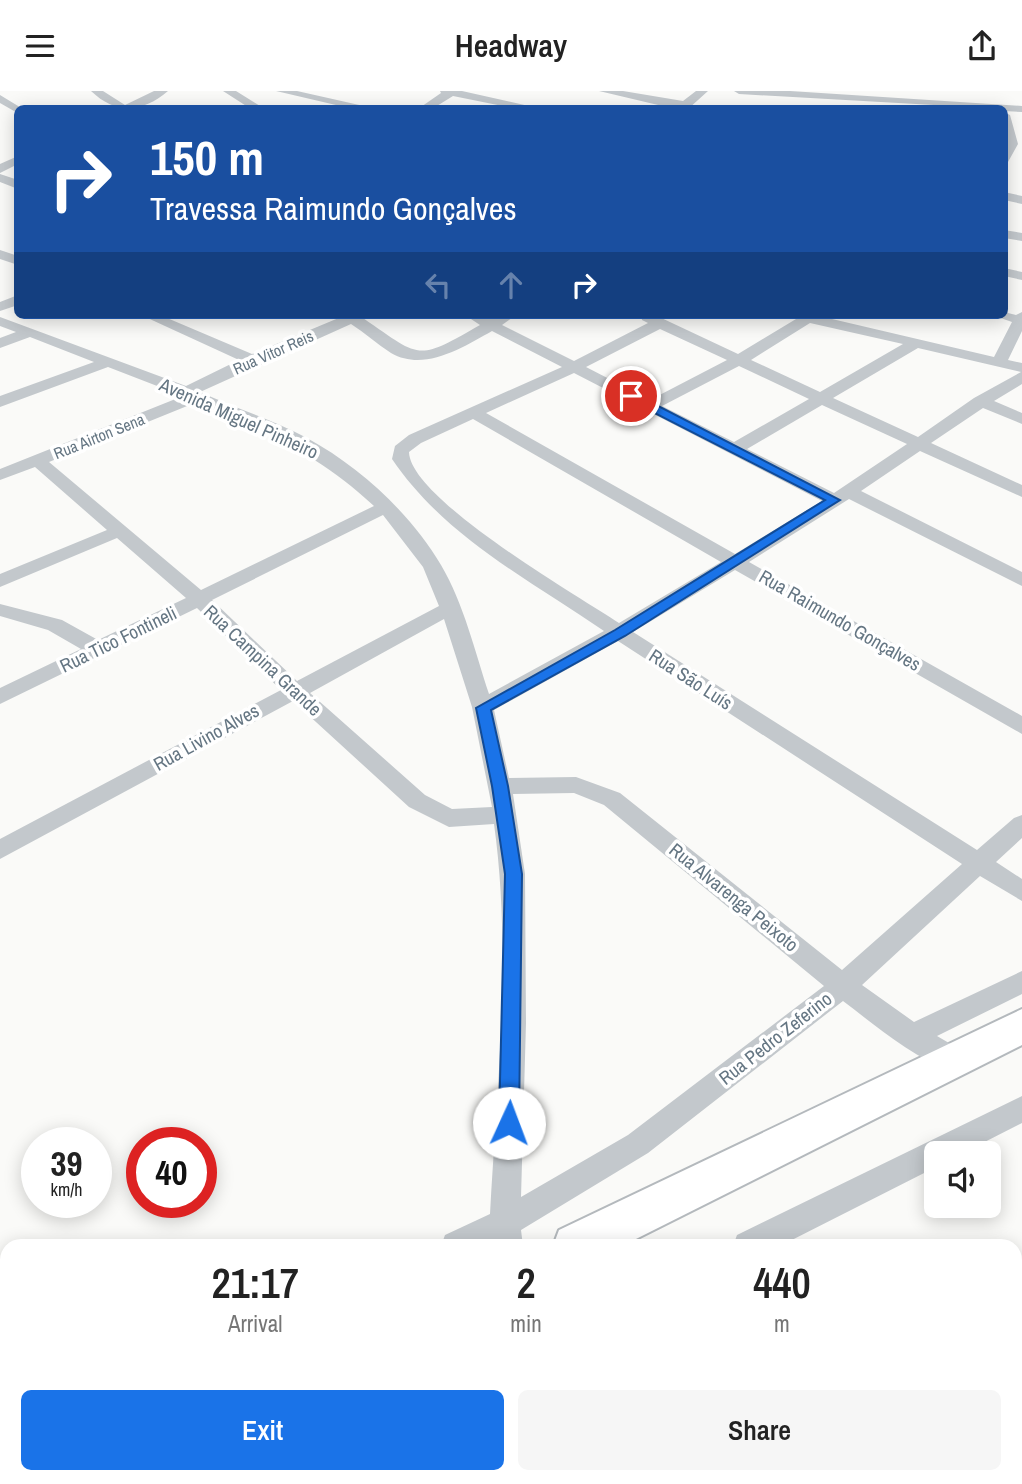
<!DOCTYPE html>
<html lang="en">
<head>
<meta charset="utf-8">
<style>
	body { margin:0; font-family:"Archivo Narrow",sans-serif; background:#f6f6f6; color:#222; height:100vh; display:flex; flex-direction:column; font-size:26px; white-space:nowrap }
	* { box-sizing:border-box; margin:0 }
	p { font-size:23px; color:#767676 }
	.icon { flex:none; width:38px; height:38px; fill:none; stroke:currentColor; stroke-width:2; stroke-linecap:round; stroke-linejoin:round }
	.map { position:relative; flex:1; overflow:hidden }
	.details { position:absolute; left:0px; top:1148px; width:1022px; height:245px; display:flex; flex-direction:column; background:#fff; border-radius:21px 21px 0 0; box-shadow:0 4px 18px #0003 }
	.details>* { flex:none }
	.guide { position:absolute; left:14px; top:14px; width:994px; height:214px; border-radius:10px; box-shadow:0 4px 18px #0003; background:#1a4fa0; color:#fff; overflow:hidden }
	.buttons { position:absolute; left:924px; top:1050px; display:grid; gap:14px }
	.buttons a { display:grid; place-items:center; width:77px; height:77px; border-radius:10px; background:#fff; box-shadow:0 4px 18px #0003; font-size:35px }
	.speed { position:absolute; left:21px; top:1036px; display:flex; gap:14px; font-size:35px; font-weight:700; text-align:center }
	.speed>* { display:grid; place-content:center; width:91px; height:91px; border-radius:50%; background:#fff; box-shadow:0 4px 18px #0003; line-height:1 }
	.speed small { font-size:18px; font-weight:400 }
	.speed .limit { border:10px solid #d22; background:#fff; color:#111 }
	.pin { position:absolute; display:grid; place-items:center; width:60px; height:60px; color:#fff; margin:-30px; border:4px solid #fff; border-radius:50%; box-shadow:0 2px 7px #0007 }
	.me { position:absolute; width:77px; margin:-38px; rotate:2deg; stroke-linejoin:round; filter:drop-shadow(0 0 5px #0008) }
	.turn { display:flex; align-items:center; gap:24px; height:147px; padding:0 21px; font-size:32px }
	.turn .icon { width:91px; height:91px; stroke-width:2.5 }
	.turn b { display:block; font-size:49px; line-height:60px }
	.lanes { display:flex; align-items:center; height:66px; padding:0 21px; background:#0003; justify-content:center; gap:35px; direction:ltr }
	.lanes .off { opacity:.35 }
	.eta { display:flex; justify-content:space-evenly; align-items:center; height:119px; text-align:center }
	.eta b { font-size:42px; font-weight:600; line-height:49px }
	.button { display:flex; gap:14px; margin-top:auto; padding:14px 21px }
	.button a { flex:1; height:80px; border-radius:10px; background:#1a73e8; color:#fff; font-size:28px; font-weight:600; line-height:80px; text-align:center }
	.button a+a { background:#f6f6f6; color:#222 }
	header { display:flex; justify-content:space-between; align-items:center; height:91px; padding:0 21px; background:#fff; font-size:32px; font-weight:600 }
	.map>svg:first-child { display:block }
</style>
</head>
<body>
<header><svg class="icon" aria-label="menu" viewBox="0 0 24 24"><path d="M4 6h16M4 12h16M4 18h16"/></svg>Headway<svg class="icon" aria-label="share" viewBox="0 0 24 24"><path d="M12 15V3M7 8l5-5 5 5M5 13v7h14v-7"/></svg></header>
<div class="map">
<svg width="1022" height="1393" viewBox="0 0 1022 1393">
	<rect width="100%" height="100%" fill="#fafaf8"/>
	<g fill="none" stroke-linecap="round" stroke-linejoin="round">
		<!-- highway casing -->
		<g stroke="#b4b9bd" stroke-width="4">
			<path id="highway" d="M1022,918V954L622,1155H553L559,1139Z
				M50,1386H111L108,1393H47Z"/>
		</g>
		<!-- minor -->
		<path fill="#c3c8cc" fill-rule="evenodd" d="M91,0H103L125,14L154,0H168C142,22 116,24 91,0Z
			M223,0H236L265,18H251Z
			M276,0H297L377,18H353Z
			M440,0H462L542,18H518L453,5L432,18H418L441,2Z
			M599,0H623L683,10L696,0H708L688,18H675Z
			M734,0H790L1022,15V21L1004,20V18L739,3Z
			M0,4L23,18L14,20L0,12Z
			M1004,21L1010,24L1018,53L1008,71H1004Z
			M18,65V73L0,82V73Z
			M0,83L18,89V98L0,91Z
			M1004,101L1022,105V113L1004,109Z
			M1004,139L1022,142V150L1004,147Z
			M0,159L18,165V174L0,168Z
			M1004,177L1022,181V189L1004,185Z
			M18,204V214L0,220V211Z
			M1004,221L1016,224L1022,221V240L1008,269L1022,272V293L994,310L1022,322V333L983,317L931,352L1022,394V406L920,360L861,400L1022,481V495L849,408L749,471L1022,625V643L735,479L633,541L977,759L1014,727L1022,724V747L996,771L1022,788V810L980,785L862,894L914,931L1022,880V903L937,945L961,959L965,968L961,977L951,980C912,966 876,935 843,910L648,1062L521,1139L523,1155H441L445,1144L490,1123C497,995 512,861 494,733L449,736L409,716L293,610L0,768V748L281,599L197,517L0,613V597L81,558L48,539L0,525V513L62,529L98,549L186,507L117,447L0,496V483L107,439L35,376L0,389V378L183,305L108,276L0,316V305L94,271L30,246L0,257V247L16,241L0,235V226L186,295L239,269L141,224H160L252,263L341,226L340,224H366L363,227C421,267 416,271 480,234L465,224H483L491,228L498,224H516L502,234L574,270L648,232L642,229L641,224H655L738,263L796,228L789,224H815L994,266L1012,231L992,224H1004ZM810,232L903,253L820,301L751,269ZM351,233C365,242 377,253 391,262C424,281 462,257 492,240L562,276L409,344L395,355L392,368C445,446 528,488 604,540L489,603C475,561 464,513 441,474C410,422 360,376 307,347C273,329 235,317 200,301ZM660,238L727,269L650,309L586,276ZM918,257L1021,281L974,307L918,346L833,307ZM739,275L809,308L734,351L662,315ZM574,282L822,410L735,463L486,322ZM197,311C267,342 317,362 374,415L201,499L49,371ZM822,314L907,353L834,402L747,358ZM473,328L721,471L619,532C578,505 410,408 409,361L421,352ZM383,424L423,476L439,515L297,590L212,509ZM444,528L472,616L492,716L452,718L425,704L310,602ZM618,550L962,773L842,879L620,702L576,686L509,687L494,619ZM574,702L604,714L824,895L628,1044L521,1106L526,932L525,783L513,703Z
			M1022,1005V1032L963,1062H936V1076L780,1155H733L737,1144Z
			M1022,1317V1352L1015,1355V1320Z
			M7,1342V1376L0,1379V1345Z
			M258,1386H303L300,1393H255Z
			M755,1386H795L798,1393H758Z
			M910,1386H953L950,1393H907Z"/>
		<!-- highway -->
		<use href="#highway" fill="#fff" fill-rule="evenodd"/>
	</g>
	<!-- shaded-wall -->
	<path fill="#777d82" d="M1022,1296V1300L1015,1304V1300Z"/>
	<!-- building -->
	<path fill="#aab3b9" stroke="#777d82" stroke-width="2" d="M1015,1223L1022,1233V1296L1015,1300Z
		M323,1386H352L355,1393H309Z"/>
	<!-- route -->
	<path fill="#1a73e8" stroke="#114b97" stroke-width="2" d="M627,303H635L840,409L625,545L491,619L508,695L522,783L519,1032L516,1039L509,1041L502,1039L499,1032L505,783L492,695L476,617L615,539L825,409L627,308Z"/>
	<g text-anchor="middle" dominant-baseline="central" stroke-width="7" stroke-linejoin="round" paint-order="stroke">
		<!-- far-street labels -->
		<g font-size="16" fill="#657683" stroke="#fff">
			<text transform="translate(273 261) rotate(-24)">Rua Vitor Reis</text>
			<text transform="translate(99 345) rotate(-22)">Rua Airton Sena</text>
		</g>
		<!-- street labels -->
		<g font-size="19" fill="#657683" stroke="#fff">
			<text transform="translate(239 327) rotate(24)">Avenida Miguel Pinheiro</text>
			<text transform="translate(840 529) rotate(30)">Rua Raimundo Gonçalves</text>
			<text transform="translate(118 548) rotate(-26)">Rua Tico Fontineli</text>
			<text transform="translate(263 569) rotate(43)">Rua Campina Grande</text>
			<text transform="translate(691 588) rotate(33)">Rua São Luís</text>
			<text transform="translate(206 646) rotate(-29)">Rua Livino Alves</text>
			<text transform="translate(734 806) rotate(39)">Rua Alvarenga Peixoto</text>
			<text transform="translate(775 947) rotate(-38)">Rua Pedro Zeferino</text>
		</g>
	</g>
</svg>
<div class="buttons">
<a><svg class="icon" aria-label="sound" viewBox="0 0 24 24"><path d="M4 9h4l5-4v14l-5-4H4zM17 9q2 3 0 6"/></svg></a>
</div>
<div class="speed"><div>39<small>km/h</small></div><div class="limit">40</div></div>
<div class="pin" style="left:631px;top:305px;background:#d93025"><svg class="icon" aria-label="arrive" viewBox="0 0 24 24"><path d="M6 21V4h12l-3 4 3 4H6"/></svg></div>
<svg class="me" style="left:509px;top:1032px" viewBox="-20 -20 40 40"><circle r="19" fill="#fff"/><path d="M0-13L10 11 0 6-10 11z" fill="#1a73e8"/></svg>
<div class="guide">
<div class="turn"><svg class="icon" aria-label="right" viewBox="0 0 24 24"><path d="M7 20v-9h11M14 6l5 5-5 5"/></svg><div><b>150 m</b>Travessa Raimundo Gonçalves</div></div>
<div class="lanes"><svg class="icon off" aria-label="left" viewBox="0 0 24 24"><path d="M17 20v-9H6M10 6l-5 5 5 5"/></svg><svg class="icon off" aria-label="ahead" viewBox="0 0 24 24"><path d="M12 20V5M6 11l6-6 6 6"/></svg><svg class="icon" aria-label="right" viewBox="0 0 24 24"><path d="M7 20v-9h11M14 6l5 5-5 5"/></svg></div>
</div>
<section class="details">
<div class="eta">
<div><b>21:17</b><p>Arrival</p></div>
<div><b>2</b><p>min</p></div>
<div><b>440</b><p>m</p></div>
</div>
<div class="button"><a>Exit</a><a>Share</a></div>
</section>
</div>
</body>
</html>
